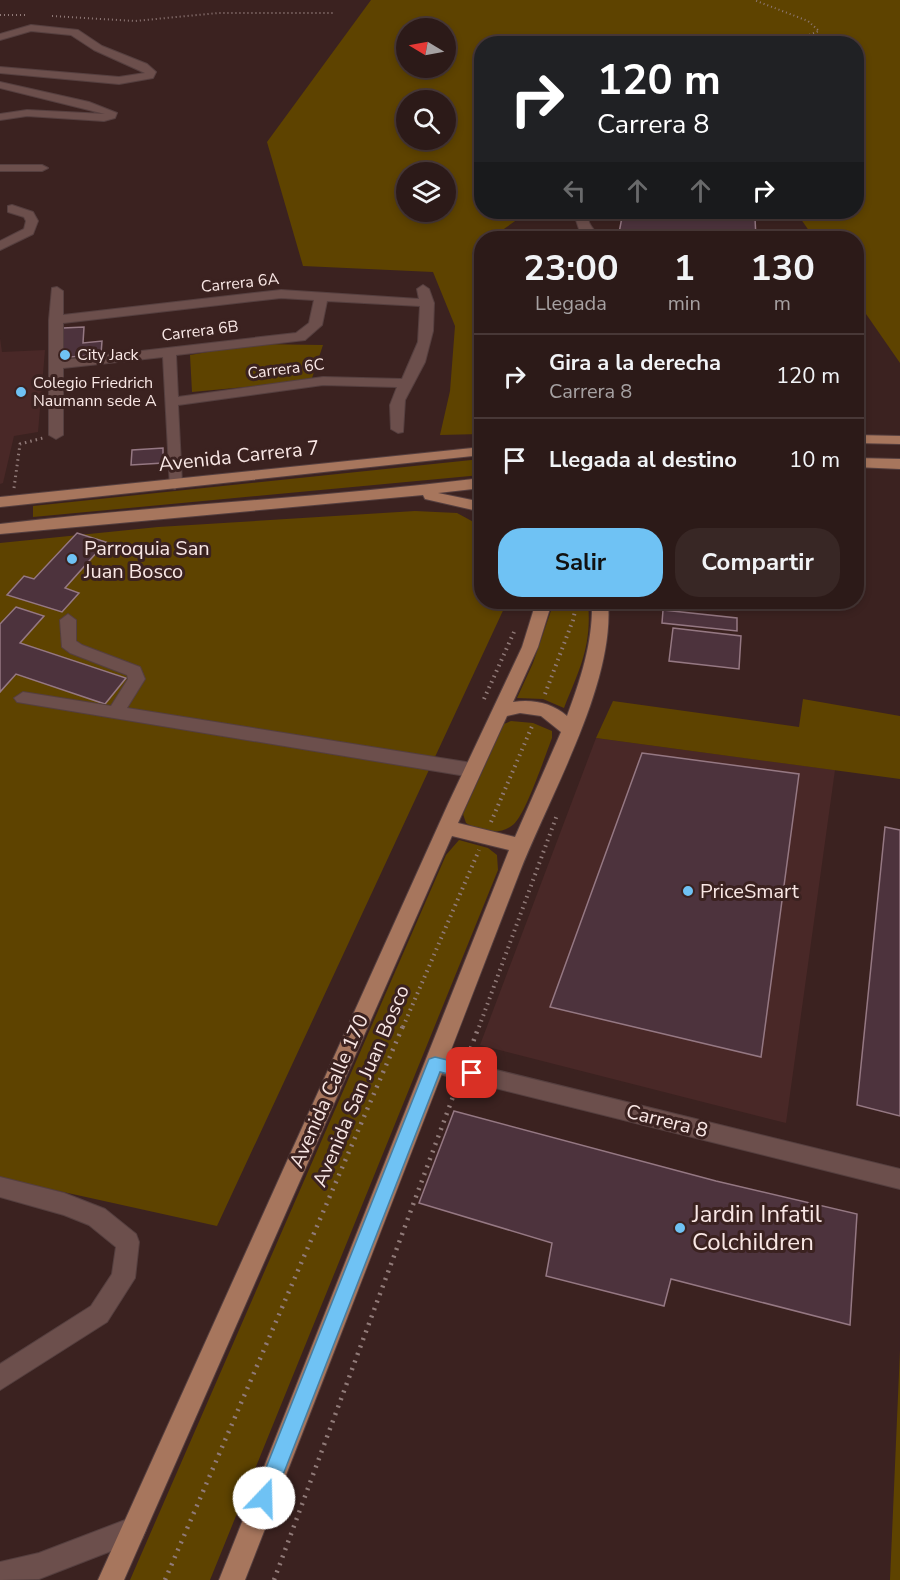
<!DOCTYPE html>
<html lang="es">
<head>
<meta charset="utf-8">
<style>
	body { margin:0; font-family:"Nunito Sans",sans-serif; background:#382725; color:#f1f3f6; height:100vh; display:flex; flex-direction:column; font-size:22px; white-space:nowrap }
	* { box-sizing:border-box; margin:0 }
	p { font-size:20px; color:#a6a1a2 }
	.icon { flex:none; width:33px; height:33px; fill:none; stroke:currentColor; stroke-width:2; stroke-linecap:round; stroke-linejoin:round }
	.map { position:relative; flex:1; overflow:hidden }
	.details { position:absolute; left:474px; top:231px; width:390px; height:378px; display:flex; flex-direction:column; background:#2c1a18; border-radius:24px; box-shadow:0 3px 9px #0003,0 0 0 2px #483837 }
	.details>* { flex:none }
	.banner { position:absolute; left:474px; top:36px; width:390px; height:183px; border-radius:24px; box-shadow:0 3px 9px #0003,0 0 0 2px #483837; background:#202124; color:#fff; overflow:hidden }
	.needle { width:39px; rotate:280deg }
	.tools { position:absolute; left:396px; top:18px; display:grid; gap:12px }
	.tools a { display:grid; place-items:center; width:60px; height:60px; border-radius:50%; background:#2c1a18; box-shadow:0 3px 9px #0003,0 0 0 2px #483837; font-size:30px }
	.pin { position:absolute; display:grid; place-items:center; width:51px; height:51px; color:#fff; margin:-26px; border-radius:12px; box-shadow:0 3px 9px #0006 }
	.me { position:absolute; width:66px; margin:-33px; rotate:21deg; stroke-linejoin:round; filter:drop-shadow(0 0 4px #0008) }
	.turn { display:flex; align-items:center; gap:21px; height:126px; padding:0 24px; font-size:27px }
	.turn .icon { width:78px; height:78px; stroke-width:2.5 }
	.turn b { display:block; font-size:42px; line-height:51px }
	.lanes { display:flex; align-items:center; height:57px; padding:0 24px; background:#0003; justify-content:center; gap:30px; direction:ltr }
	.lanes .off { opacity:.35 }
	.eta { display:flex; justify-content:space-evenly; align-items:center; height:102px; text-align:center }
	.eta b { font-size:36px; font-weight:700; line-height:42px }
	.action { display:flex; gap:12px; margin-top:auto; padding:12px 24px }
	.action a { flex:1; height:69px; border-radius:24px; background:#6fc2f4; color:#111; font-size:24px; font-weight:700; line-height:69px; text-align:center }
	.action a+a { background:#382725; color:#f1f3f6 }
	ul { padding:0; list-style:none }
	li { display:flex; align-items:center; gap:18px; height:84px; padding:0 24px; border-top:2px solid #483837 }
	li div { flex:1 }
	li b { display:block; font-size:22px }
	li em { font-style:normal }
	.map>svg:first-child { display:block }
</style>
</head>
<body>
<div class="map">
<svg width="900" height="1580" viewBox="0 0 900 1580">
	<rect width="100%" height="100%" fill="#3b2220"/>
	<!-- built -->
	<path fill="#492827" d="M0,338L2,352L45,350L38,432L14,436L3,483L0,484Z
		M596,738L835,770L786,1123L480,1045Z"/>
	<!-- green -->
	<path fill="#5e4300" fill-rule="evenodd" d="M371,0H900V363L857,301L856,238H814L796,212H856V44H482V212H528L491,238H482L481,246L472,253L481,269V434L440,435L450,391L455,326L433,272L303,266L267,142ZM406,28H446V68H406ZM406,100H446V140H406ZM406,172H446V212H406Z
		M254,344L323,345L311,381L192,392L190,355Z
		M481,459V475L33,517V506Z
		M415,511L457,513L481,526L482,602H507L217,1226L0,1178V543L158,527Z
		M554,602H588C592,646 580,668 564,708L543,699L517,698L533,663Z
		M803,699L900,716V779L596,738L613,701L799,727Z
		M511,721L533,723L552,731V738C545,756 526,813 514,824C501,836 480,832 466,823L463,814L504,724Z
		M459,840L488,848L497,855L498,870L210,1580H130L446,855Z
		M900,1350V1580H890Z"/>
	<!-- building -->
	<path fill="#4d333d" stroke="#957883" stroke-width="1.5" d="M623,212H720L721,217L755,218L756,238H618Z
		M84,327L83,343L102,341L101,354L61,358L63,328Z
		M163,448V463L131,465L132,450Z
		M77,533L106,542L65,588L79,593L62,612L7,595L24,576L34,579Z
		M16,607L44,616L20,643L126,678L105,704L16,674L0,692V624Z
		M663,610L737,618V631L662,623Z
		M673,628L741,636L739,669L669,661Z
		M642,753L799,774L761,1057L550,1007Z
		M885,827L900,830V1116L857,1105Z
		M454,1111L716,1181L857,1214L850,1325L671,1279L664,1306L546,1276L552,1243L419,1203Z"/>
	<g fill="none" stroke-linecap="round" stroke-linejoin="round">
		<!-- minor casing -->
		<g stroke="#553f3f" stroke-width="2">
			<path id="minor" d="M31,25L78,30L102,46L147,64L156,72L153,78L119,84L0,73V67L119,77L145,73L94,50L71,35L31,31L0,40V34Z
				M0,82L89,102L117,113L115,118L104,121L27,116L0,120V114L27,110L105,114L0,88Z
				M0,165H42L48,168L42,171H0Z
				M12,205L33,212L38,221L33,234L0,250V241L24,229L26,221L24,217L8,212V206Z
				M577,212H589C585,224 595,229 600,238H588L579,229L575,217Z
				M423,285L429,289L434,303L433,331L425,362L405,400L403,432L398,433L391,429L390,405L397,387L323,385L178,405L182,484L175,489L170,487L163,357L63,368V435L56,439L49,435V320L52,288L57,287L63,291V315L281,290L419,299L417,289ZM281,298L314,300L309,323L296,333L63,360V323ZM327,301L420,306L418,342L402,379L323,377L178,397L176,355L305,340L322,325Z
				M68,614L76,620V641L82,645L140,667L145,679L127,708L472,763L478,765L481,770L478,775L472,777L17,702L14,698L23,692L111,706L128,679L127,675L70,653L62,647L60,620Z
				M435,1055L900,1169V1189L435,1073L428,1071L425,1064L428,1057Z
				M0,1177L64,1193L105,1209L136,1234L139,1242L135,1278L107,1322L0,1390V1364L91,1306L112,1274L116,1247L89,1225L64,1215L0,1197Z
				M133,1517L142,1521L146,1530L142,1539L39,1579L0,1580V1562L39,1553Z"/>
		</g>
		<!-- major casing -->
		<g stroke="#553f3f" stroke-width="2">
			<path id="major" d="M856,435L900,436V444L856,443Z
				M482,447V455L0,507V497Z
				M856,458L900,459V469L856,467Z
				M482,478V488L438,493L482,502V512L425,499L423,495L0,534V524C160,505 321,498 482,478Z
				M536,602H552L538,647L513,702C533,699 552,703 567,716C581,678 593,642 592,602H608C615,685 549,796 519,874C428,1110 337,1345 245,1580H219L509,850L452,836L124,1580H98L448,804L522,647ZM520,713L541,716L561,732L515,837L458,823L507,716Z"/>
		</g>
		<!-- path-far3 -->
		<path stroke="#907a78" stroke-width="2" stroke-dasharray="1 3" stroke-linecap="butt" d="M0,15H26
			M52,16L135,21L218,13H334
			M726,44L804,37L819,31L808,21L754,0"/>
		<!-- path-far2 -->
		<path stroke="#907a78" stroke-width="3" stroke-dasharray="1.5 4" stroke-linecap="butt" d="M14,488L20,444L43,438"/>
		<!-- path-far1 -->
		<path stroke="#907a78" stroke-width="4" stroke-dasharray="1.5 4.5" stroke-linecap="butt" d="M545,694L573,620L577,602
			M484,699L514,632
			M491,822L533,724
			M403,1027L479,850
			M479,1027L557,815"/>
		<!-- path -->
		<path stroke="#907a78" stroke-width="4.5" stroke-dasharray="2 6" stroke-linecap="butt" d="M468,1056L479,1026
			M165,1580L403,1026
			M274,1580L457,1086"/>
		<!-- minor -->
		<use href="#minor" fill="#6c4f4c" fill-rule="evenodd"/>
		<!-- major -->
		<use href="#major" fill="#a7765d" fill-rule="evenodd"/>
	</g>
	<!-- route -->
	<path fill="#6fc2f4" stroke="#487e9f" stroke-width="1.5" d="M435,1057L472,1066L478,1068L480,1073L478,1078L472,1080L440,1072L274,1498L271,1505L264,1507L257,1505L254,1498L427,1064L429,1059Z"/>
	<!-- markers -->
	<g fill="#6fc2f4" stroke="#3b2220" stroke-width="2">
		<circle cx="65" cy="355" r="6"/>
		<circle cx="21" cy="392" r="6"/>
		<circle cx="72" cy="559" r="6"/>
		<circle cx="688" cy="891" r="6"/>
		<circle cx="680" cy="1228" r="6"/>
	</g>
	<g text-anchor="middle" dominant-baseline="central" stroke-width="6" stroke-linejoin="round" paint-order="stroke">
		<!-- far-street labels -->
		<g font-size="16" fill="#f9e7e5" stroke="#3b2220">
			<text transform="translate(240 283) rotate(-6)">Carrera 6A</text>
			<text transform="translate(200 331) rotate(-7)">Carrera 6B</text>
			<text transform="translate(286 369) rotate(-7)">Carrera 6C</text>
		</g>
		<!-- far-poi labels -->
		<g font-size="16" fill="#f9e7e5" stroke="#3b2220" text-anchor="start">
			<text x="77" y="355">City Jack</text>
			<text x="33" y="383">Colegio Friedrich<tspan x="33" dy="18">Naumann sede A</tspan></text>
		</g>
		<!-- street labels -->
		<g font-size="20" fill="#f9e7e5" stroke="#3b2220">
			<text transform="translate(239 456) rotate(-6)">Avenida Carrera 7</text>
			<text transform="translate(361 1086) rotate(-67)">Avenida San Juan Bosco</text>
			<text transform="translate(329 1091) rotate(-66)">Avenida Calle 170</text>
			<text transform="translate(667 1121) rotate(14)">Carrera 8</text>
		</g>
		<!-- poi labels -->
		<g font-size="20" fill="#f9e7e5" stroke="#3b2220" text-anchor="start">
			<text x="84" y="548">Parroquia San<tspan x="84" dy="23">Juan Bosco</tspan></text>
			<text x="700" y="891">PriceSmart</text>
		</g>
		<!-- near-poi labels -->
		<g font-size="24" fill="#f9e7e5" stroke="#3b2220" text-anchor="start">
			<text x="692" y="1214">Jardin Infatil<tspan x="692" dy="28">Colchildren</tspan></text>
		</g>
	</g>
</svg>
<div class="tools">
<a><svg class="needle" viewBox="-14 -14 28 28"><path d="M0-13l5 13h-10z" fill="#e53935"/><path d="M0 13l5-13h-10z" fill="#a6a1a2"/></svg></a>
<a><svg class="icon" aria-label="search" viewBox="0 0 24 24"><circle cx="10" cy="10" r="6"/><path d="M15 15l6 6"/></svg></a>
<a><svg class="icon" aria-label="layers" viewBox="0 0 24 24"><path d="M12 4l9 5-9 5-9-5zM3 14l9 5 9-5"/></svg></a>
</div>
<div class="pin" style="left:472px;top:1073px;background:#d93025"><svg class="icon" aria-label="arrive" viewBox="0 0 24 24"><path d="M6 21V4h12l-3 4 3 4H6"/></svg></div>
<svg class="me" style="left:264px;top:1498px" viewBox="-20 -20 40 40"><circle r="19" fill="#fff"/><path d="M0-13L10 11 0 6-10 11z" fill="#6fc2f4"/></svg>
<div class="banner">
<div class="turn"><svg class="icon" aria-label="right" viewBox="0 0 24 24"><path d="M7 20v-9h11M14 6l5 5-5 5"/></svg><div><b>120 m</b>Carrera 8</div></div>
<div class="lanes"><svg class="icon off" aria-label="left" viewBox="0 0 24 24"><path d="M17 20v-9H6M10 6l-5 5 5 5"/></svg><svg class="icon off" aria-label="ahead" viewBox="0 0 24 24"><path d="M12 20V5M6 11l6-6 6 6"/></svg><svg class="icon off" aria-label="ahead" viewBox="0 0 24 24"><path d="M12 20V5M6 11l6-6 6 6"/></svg><svg class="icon" aria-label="right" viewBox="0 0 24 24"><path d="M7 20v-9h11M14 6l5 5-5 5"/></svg></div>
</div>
<section class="details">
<div class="eta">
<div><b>23:00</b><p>Llegada</p></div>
<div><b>1</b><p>min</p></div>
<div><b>130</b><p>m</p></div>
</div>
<ul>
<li><svg class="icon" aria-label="right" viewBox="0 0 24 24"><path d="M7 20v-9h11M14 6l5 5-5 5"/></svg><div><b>Gira a la derecha</b><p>Carrera 8</p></div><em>120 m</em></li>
<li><svg class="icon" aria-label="arrive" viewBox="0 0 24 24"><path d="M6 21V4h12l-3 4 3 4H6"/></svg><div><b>Llegada al destino</b></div><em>10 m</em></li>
</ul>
<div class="action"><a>Salir</a><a>Compartir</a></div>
</section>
</div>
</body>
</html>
